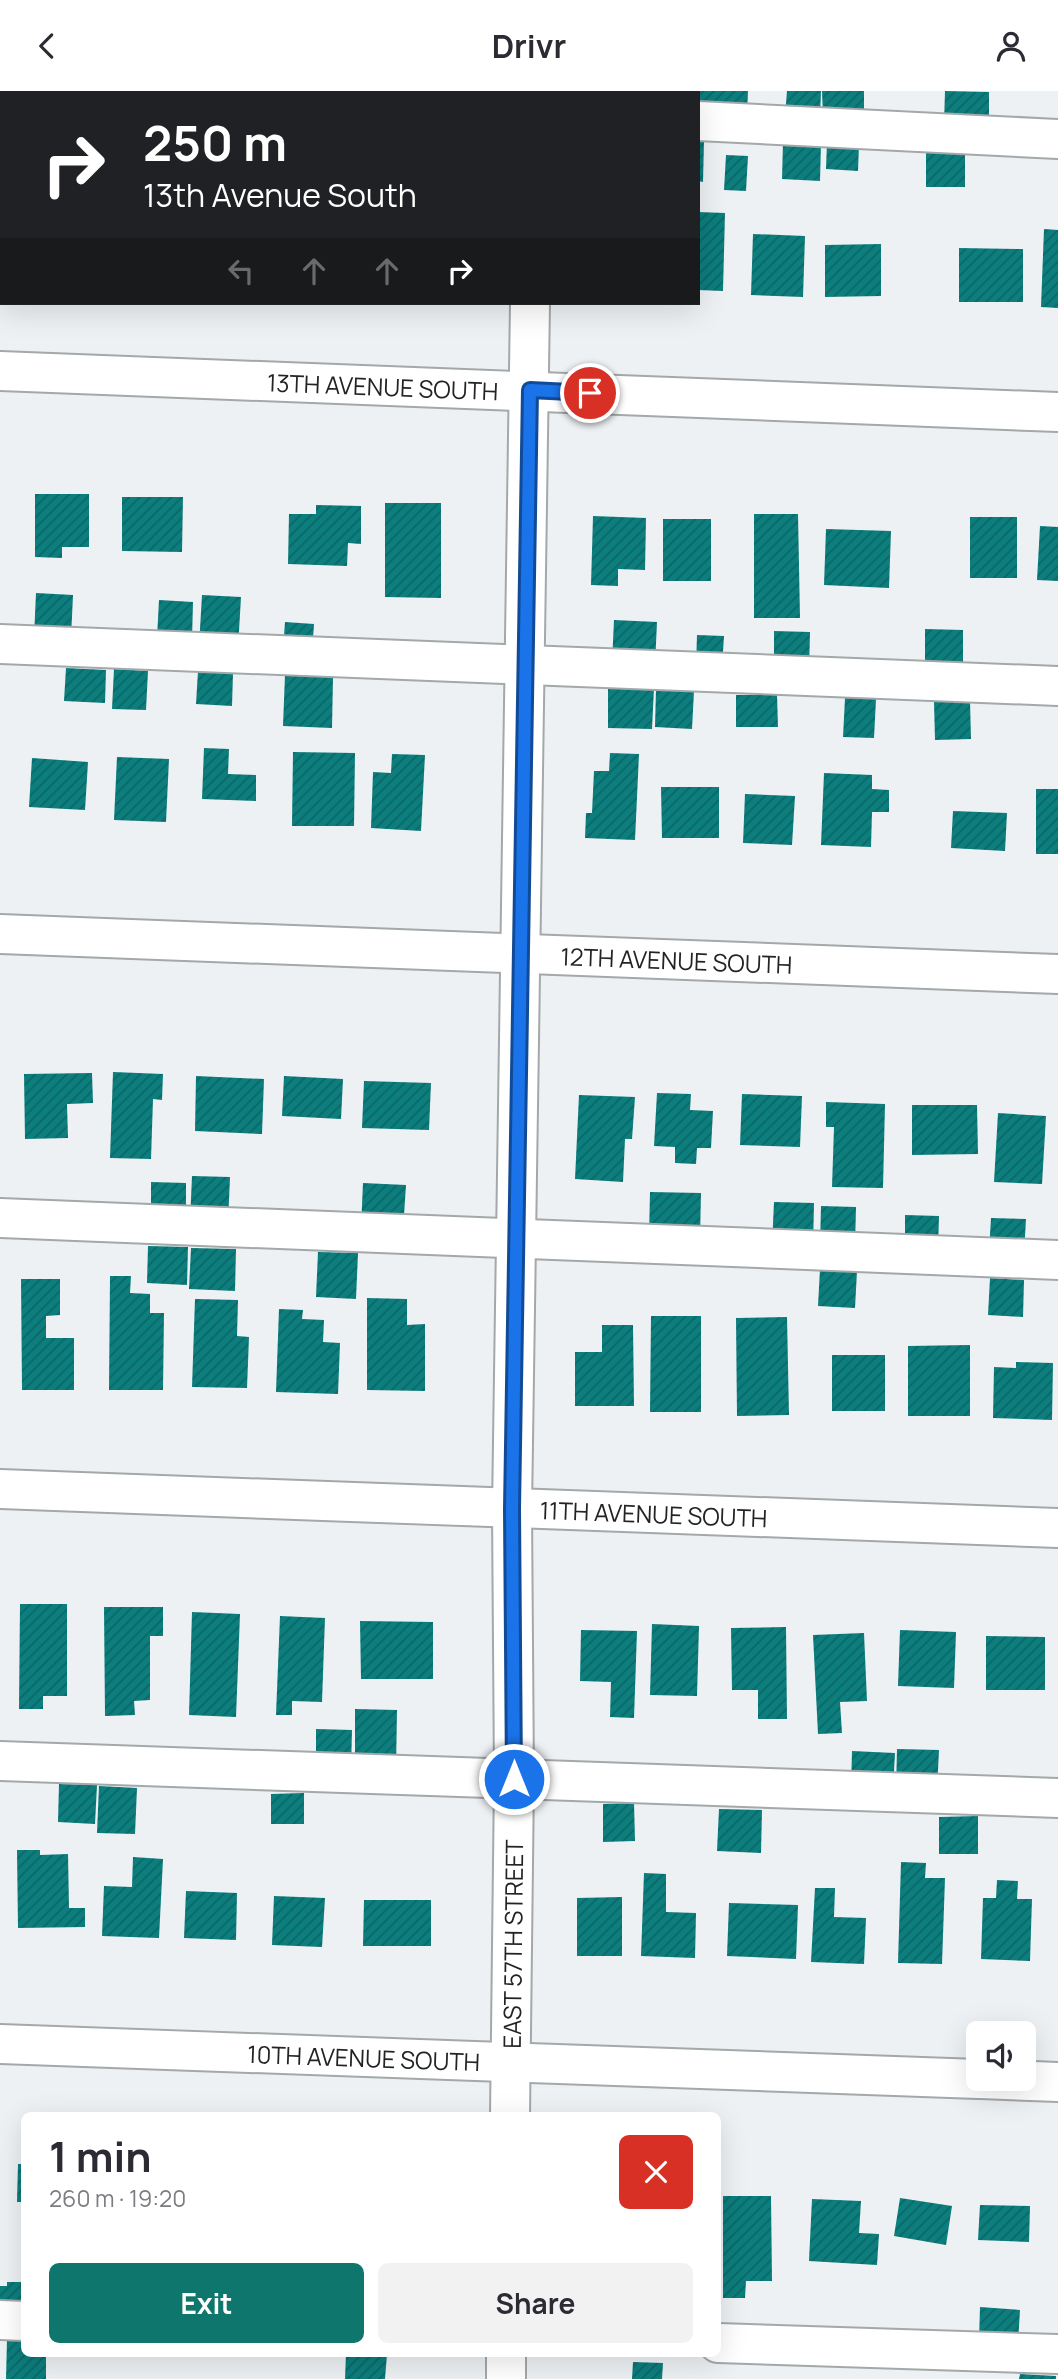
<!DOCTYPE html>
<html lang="en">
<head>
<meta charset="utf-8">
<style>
	body { margin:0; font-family:Manrope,sans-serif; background:#f2f2f3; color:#2b2b33; height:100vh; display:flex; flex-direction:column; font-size:26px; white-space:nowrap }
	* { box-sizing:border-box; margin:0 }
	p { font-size:23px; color:#7c7c81 }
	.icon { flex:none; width:38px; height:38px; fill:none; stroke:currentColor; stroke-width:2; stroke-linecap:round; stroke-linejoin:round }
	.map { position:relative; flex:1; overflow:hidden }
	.side { position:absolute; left:21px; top:2021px; width:700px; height:245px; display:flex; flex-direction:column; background:#fff; border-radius:10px; box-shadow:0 7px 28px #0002 }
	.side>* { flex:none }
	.banner { position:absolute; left:0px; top:0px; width:700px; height:214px; box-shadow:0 7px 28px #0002; background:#202124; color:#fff; overflow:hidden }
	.tools { position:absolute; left:966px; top:1930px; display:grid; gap:14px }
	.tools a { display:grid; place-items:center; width:70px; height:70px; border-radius:10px; background:#fff; box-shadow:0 7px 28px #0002; font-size:35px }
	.pin { position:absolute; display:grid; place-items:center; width:60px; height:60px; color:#fff; margin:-30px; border:4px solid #fff; border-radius:50%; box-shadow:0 2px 7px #0007 }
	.me { position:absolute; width:77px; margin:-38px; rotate:0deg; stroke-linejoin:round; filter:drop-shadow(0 0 5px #0008) }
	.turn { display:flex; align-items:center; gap:24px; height:147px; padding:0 28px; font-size:32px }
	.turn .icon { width:91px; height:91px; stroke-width:2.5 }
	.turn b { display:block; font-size:49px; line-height:60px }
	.lanes { display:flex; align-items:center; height:66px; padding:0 28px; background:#0003; justify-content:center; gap:35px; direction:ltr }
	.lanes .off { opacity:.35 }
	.round { display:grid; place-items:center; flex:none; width:74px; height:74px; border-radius:10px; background:#f2f2f3 }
	.overview { display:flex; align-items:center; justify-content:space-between; height:119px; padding:0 28px }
	h1 { font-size:42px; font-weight:700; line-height:52px }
	.primary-button { display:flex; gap:14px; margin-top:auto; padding:14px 28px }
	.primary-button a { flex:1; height:80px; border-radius:10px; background:#0f766e; color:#fff; font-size:28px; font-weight:700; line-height:80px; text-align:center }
	.primary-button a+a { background:#f2f2f3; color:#2b2b33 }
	header { display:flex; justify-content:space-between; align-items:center; height:91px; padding:0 28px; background:#fff; font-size:32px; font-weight:700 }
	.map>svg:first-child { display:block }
</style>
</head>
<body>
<header><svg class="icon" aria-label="back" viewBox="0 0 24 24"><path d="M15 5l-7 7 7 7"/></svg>Drivr<svg class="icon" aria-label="person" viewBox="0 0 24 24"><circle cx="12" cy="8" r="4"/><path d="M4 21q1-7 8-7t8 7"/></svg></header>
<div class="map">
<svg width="1058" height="2288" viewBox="0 0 1058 2288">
	<defs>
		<pattern id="building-hatch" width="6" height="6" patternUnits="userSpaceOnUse" patternTransform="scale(1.75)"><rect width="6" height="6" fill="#0c7e7d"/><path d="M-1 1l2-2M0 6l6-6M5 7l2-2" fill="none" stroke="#0c6766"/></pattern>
	</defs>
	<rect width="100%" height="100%" fill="#edf1f3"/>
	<!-- building -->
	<path fill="url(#building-hatch)" d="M698,0H748L747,24L698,22Z
		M787,0H821L820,26L785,25Z
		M822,0H864V26H823Z
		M945,0L989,1V33L944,32Z
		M698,50H704L703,91L698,90Z
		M783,51L821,52L820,90L782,88Z
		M827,51L859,53L858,80L826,78Z
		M965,55V96H926V56Z
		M726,64L748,65L746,100L724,99Z
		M698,121L725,122L723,200L698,199Z
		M1044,138L1058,139V217L1041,216Z
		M753,143L805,145L803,206L751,204Z
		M881,153V205L825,206V154Z
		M959,157L1023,158V211H959Z
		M35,403H89V456H62V467L35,466Z
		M122,406H183L182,461L122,460Z
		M385,412H441V507L385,506Z
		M316,414L361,415V453L348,452L347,475L288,473L289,423H316Z
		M754,423H798L800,527H754Z
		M593,425L646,427L645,479L618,478V495L591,494Z
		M970,426H1017V487H970Z
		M663,428H711V490H663Z
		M1040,435L1058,436V490L1037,489Z
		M826,438L891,440L889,497L824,494Z
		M36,502L73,504L71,547L34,546Z
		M202,504L241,506L238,557L199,555Z
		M159,509L193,511L192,549L157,547Z
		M614,529L657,531L655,574L612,572Z
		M285,531L314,533L312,562L283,559Z
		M925,538L963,539V584L925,583Z
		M774,540L810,541L809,579L774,578Z
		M697,544L724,545L722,576L696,575Z
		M66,577L106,579L105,612L64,610Z
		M114,578L148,580L146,619L112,618Z
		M198,580L233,582L232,615L196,613Z
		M285,584L333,586L332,637L283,635Z
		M608,596L654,597L652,638L608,637Z
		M656,598L694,600L692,638L655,636Z
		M736,604H777L778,636H736Z
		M845,607L876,608L874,647L843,646Z
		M970,610L971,648L935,649L934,611Z
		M204,657L229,658L228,683L256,684V710L202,708Z
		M293,661L355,662L354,735H292Z
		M610,662L639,663L635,749L585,747L586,722H592L594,680H609Z
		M392,663L425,664L421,740L371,737L373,681L391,682Z
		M117,666L169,668L166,731L114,729Z
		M32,667L88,671L85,719L29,716Z
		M824,682L872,684V698L889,699V721H872L871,756L821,754Z
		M661,696H719V747H662Z
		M1036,698H1058V763H1036Z
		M745,703L795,705L792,754L743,752Z
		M953,720L1007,722L1005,760L951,757Z
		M113,981L163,983L162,1009L153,1008L151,1068L110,1067Z
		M92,982L93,1012L67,1013L68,1047L25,1048L24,983Z
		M196,985L264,988L262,1043L195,1040Z
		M284,985L343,988L341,1028L282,1025Z
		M364,990L431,992L429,1039L362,1037Z
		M657,1002L691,1003L690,1019L713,1020L711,1057H697L696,1073L675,1072V1056L654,1055Z
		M742,1003L802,1005L800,1056L740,1054Z
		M579,1004L635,1006L632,1048H625L623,1091L575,1088Z
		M826,1011L885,1013L883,1097L832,1096L834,1036H826Z
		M912,1014H977L978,1063L912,1064Z
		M998,1022L1046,1025L1042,1093L994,1091Z
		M192,1085L230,1086L228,1132L190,1131Z
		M151,1091L186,1092V1129H151Z
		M363,1092L406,1094L403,1139L361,1137Z
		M650,1101L701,1102L700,1147L649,1146Z
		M774,1111L814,1112L813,1156L772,1154Z
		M821,1115L856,1116L855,1155L820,1154Z
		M905,1124L939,1125L938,1158L905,1157Z
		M991,1127L1026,1128L1024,1162L989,1161Z
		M148,1155L188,1156L187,1194L147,1192Z
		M191,1157L236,1158L235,1200L189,1198Z
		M318,1161L358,1162L356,1208L316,1206Z
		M820,1178L857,1180L855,1217L818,1215Z
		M110,1185H131L130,1202L150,1203V1222H164L163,1299H109Z
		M990,1187L1024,1189L1023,1226L988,1224Z
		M21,1188H60V1224L46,1225V1247H74V1299H22Z
		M367,1207L407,1208V1234L425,1233V1300L367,1299Z
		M195,1208L238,1209L237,1245L249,1246L247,1297L192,1296Z
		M279,1218L303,1219L302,1228L324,1229L323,1251L340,1252L338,1303L276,1301Z
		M651,1225H701V1321H650Z
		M787,1226L789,1324L737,1325L736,1227Z
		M602,1234H633L634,1315H575V1261H602Z
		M970,1254V1325H908V1255Z
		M832,1264H885V1320H832Z
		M1016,1271L1053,1272L1052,1329L993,1327L994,1276L1016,1277Z
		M20,1513H67V1605H43V1618H19Z
		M104,1516H163V1545H150V1609L134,1610L135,1624L105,1625Z
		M192,1521L240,1523L236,1626L189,1624Z
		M280,1525L325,1527L322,1611L292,1610V1624H276Z
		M360,1530L433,1531V1588H361Z
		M652,1533L699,1535L697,1605L650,1604Z
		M786,1536L787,1628H758V1599H732L731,1537Z
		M581,1539L637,1540L634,1627L610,1626L611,1591L580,1590Z
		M900,1539L956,1541L954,1597L898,1595Z
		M864,1542L867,1610L840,1611L842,1642L818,1643L813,1544Z
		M986,1545L1045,1546V1599H986Z
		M355,1618L397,1619L396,1679H355Z
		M316,1638L352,1639L351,1678L316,1677Z
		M897,1658L939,1659L937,1699L896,1698Z
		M852,1660L895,1662L893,1698L851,1696Z
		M59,1693L97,1694L95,1733L58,1731Z
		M99,1695L137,1697L135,1743L97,1742Z
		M304,1702V1733H271V1703Z
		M634,1712L635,1750L603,1751V1713Z
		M719,1718L762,1719L761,1762L717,1760Z
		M978,1725V1763H939V1726Z
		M17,1759H40V1764L68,1763L69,1817H85V1836L18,1837Z
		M133,1766L163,1768L159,1847L102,1845L104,1795L132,1796Z
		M901,1771L926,1772L925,1787H945L942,1873L898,1872Z
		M644,1782L666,1783V1821L696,1822L695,1867L641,1865Z
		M997,1789L1018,1790L1017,1808H1032L1030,1870L981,1868L983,1807H996Z
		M815,1797H835L834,1826L866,1827L864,1873L811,1871Z
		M186,1800L237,1802L236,1849L184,1847Z
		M274,1805L325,1807L322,1856L272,1854Z
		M622,1806V1865H577V1807Z
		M364,1809H431V1855H363Z
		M729,1812L798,1814L796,1868L727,1865Z
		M18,2073H24V2111H17Z
		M723,2105H771L772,2190H746L745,2207H723Z
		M900,2107L952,2115L946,2154L894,2145Z
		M812,2108L861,2110L859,2142L879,2143L877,2174L809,2170Z
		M980,2114L1030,2115L1029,2151L978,2149Z
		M7,2191H24V2224H0V2195H7Z
		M980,2216L1020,2219L1018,2252L979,2250Z
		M7,2248L24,2249V2263H46V2288H6Z
		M346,2263H387L385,2288H345Z
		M633,2271L663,2272L662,2288H632Z
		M1020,2283L1056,2285V2288H1019Z"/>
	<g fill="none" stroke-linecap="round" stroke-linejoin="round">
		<!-- minor casing -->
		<g stroke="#a3a8aa" stroke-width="42">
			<g id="minor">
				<path d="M0,0L41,2"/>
				<path d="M533,2V0"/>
				<path d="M698,30L1058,48"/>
				<path id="s1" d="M0,280L1058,321"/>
				<path d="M0,553L1058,595"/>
				<path id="s2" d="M0,843L1058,883"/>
				<path d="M0,1127L1058,1169"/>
				<path id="s3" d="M0,1398L1058,1437"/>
				<path d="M0,1670L1058,1707"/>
				<path id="s4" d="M0,1953L978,1988"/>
				<path d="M981,1988L1058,1991"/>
				<path id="s5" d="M510,2025L514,1688L512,1418L530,212"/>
				<path d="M0,2229L24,2230"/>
				<path d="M718,2252L1058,2263"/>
				<path d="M506,2288V2263"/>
			</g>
		</g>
		<!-- minor -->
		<use href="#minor" stroke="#fff" stroke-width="38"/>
	</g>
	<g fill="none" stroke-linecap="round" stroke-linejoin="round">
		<!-- route casing -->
		<g stroke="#114b97" stroke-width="18">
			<path id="route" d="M514,1688L512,1418L530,299L590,302"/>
		</g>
		<!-- route -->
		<use href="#route" stroke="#1a73e8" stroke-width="12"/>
	</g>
	<g text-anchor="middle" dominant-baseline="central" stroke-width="7" stroke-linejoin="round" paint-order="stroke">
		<!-- street labels -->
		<g font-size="24" fill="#222324" stroke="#fff">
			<text stroke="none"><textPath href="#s1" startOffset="383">13TH AVENUE SOUTH</textPath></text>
			<text stroke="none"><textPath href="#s2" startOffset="677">12TH AVENUE SOUTH</textPath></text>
			<text stroke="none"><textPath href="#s3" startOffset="654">11TH AVENUE SOUTH</textPath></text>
			<text stroke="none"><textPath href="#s5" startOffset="172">EAST 57TH STREET</textPath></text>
			<text stroke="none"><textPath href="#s4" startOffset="364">10TH AVENUE SOUTH</textPath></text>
		</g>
	</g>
</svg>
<div class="tools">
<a><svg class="icon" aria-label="sound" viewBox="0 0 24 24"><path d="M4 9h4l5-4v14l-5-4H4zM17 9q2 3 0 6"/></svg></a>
</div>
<div class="pin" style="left:590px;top:302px;background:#d93025"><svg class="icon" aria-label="arrive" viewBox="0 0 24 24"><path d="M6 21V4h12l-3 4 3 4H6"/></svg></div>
<svg class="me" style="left:514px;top:1688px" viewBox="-20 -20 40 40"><circle r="17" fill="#1a73e8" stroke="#fff" stroke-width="3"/><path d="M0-11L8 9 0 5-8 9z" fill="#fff"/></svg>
<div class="banner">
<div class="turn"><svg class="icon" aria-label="right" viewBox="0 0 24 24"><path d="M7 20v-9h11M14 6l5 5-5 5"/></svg><div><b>250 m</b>13th Avenue South</div></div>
<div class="lanes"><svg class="icon off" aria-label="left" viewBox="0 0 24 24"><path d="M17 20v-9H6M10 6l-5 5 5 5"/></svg><svg class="icon off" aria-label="ahead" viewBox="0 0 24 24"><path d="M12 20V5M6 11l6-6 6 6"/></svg><svg class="icon off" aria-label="ahead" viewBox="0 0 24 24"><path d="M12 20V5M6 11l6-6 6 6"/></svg><svg class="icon" aria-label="right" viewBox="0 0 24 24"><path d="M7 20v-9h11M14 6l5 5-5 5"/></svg></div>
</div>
<section class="side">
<div class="overview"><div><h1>1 min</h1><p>260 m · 19:20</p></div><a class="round" style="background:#d93025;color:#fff"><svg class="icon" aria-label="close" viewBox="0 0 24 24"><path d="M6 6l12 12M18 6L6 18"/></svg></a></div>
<div class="primary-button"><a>Exit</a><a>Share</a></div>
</section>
</div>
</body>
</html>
